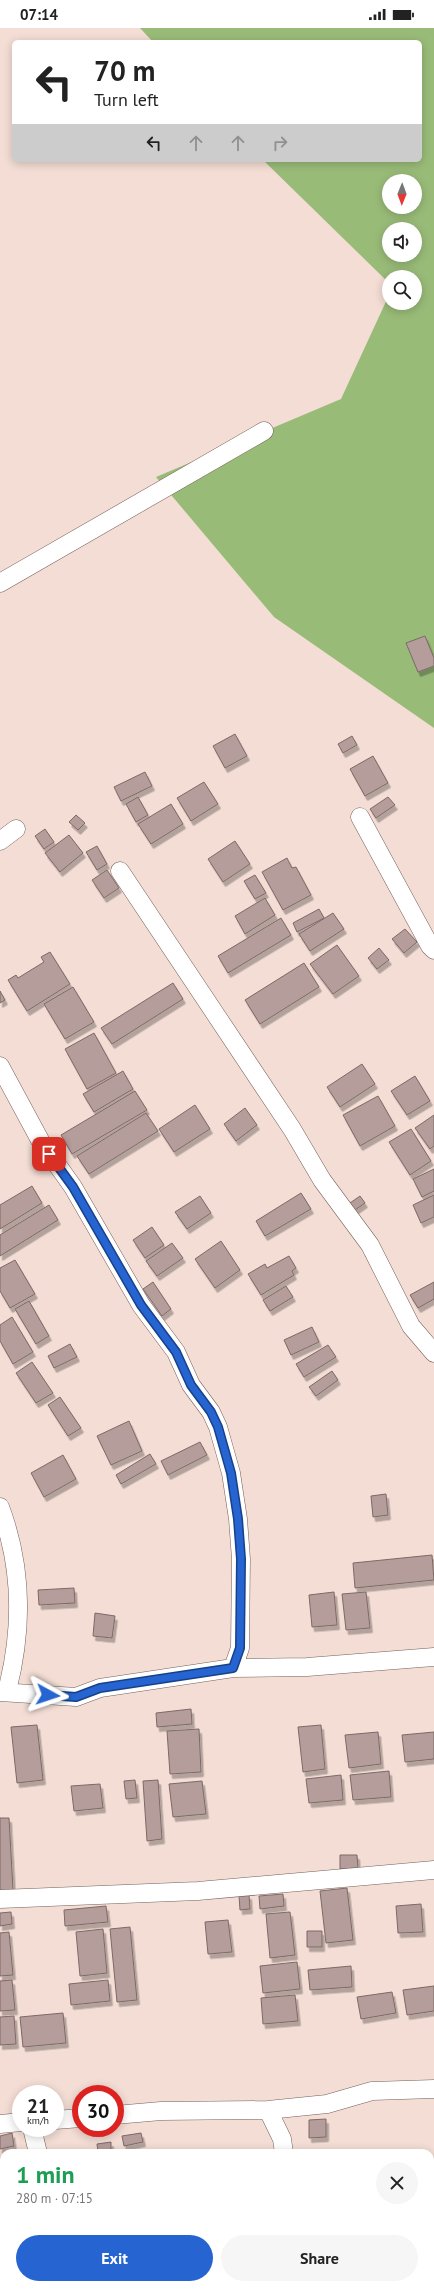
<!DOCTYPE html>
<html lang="en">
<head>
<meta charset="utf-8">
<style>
	body { margin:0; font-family:"PT Sans",sans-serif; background:#f6f6f6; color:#222; height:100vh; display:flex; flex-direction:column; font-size:15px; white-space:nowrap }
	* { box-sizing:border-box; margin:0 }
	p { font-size:13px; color:#767676 }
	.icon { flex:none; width:22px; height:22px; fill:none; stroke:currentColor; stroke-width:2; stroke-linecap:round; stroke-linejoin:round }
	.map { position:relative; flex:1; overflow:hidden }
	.details { position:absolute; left:0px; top:2121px; width:434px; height:140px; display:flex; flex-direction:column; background:#fff; border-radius:12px 12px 0 0; box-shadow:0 2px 10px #0003 }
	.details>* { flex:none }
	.banner { position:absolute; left:12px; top:12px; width:410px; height:122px; border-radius:6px; box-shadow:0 2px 10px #0003; background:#fff; color:#222; overflow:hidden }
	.needle { width:26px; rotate:181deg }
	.controls { position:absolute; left:382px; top:146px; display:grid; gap:8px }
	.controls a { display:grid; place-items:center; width:40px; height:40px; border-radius:50%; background:#fff; box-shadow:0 2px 10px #0003; font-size:20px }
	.speed { position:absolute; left:12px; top:2057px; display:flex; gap:8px; font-size:20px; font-weight:700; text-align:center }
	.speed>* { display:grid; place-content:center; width:52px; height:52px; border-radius:50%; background:#fff; box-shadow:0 2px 10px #0003; line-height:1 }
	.speed small { font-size:10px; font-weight:400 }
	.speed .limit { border:6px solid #d22; background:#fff; color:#111 }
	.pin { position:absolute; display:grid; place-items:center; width:34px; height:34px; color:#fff; margin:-17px; border-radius:8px; box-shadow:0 2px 6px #0006 }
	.me { position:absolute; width:44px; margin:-22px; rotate:95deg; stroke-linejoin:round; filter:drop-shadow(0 0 3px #0008) }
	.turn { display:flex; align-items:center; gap:14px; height:84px; padding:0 16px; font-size:18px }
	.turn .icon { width:52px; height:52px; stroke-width:2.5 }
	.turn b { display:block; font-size:28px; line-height:34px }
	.lanes { display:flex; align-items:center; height:38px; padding:0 16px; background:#0003; justify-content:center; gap:20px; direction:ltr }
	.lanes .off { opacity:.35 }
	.round { display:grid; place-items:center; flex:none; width:42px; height:42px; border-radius:21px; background:#f6f6f6 }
	.summary { display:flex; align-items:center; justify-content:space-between; height:68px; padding:0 16px }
	h1 { font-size:24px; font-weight:700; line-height:30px; color:#1e9e55 }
	.button { display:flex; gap:8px; margin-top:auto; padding:8px 16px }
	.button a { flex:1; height:46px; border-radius:24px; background:#2564d1; color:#fff; font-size:16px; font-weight:700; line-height:46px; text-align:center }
	.button a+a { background:#f6f6f6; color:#222 }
	.status { display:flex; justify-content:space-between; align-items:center; height:28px; padding:0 20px; background:#fff; direction:ltr }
	.status svg { height:11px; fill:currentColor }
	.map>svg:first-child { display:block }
</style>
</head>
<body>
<div class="status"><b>07:14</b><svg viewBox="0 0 49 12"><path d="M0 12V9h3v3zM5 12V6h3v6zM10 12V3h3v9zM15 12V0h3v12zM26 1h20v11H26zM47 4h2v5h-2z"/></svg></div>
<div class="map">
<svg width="434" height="2261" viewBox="0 0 434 2261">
	<defs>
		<filter id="shadow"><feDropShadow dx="2.5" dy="4.5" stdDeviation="0" flood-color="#0004"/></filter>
	</defs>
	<rect width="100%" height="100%" fill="#f3ddd4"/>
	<!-- forest -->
	<path fill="#99bb78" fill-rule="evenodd" d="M140,0H434V700L274,589L156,449L341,371L389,267V275H415V249H389V255L263,132H420V14H153ZM389,153H415V179H389ZM389,201H415V227H389Z"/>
	<!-- building -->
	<path fill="#b49d9a" stroke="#7e6966" filter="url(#shadow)" d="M425,608L434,630V638L418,644L406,615Z
		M235,706L247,728L225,740L213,718Z
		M352,708L357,717L343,725L338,716Z
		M373,728L388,755L365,768L350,741Z
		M145,744L152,758L121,773L114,759Z
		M204,754L218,776L191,793L177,770Z
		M138,769L148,787L136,794L126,776Z
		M388,769L395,777L376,790L370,781Z
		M171,776L183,796L151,816L138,796Z
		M76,787L85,795L78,802L69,794Z
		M45,801L54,814L44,821L35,808Z
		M69,807L83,825L60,844L45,825Z
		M235,813L250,836L223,854L208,831Z
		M97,818L107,836L97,842L86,824Z
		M287,830L292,840L296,839L311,867L283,882L262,844Z
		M107,842L119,860L104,870L92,852Z
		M255,847L266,865L255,871L244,853Z
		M265,870L275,887L245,906L235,888Z
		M319,881L324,890L297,904L293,895Z
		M333,885L344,901L310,923L299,906Z
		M281,890L291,907L228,945L218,928Z
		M405,901L417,914L404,925L392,911Z
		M337,917L359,948L333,966L310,936Z
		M379,920L389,932L377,941L368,930Z
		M50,924L70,956L27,983L8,952L16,947L18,950L44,934L41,929Z
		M304,935L319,959L260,996L245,972Z
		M173,955L183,971L112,1016L101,1000Z
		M73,959L94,994L65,1011L44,976Z
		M0,963L5,972L0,975Z
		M94,1005L116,1045L87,1061L65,1021Z
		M362,1036L375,1056L340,1079L327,1059Z
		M123,1043L133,1061L94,1084L83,1066Z
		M415,1048L430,1073L407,1087L391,1063Z
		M135,1063L147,1082L72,1126L61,1107Z
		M378,1068L395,1098L360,1118L343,1087Z
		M195,1077L210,1101L174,1124L159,1101Z
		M245,1080L257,1097L236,1113L224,1096Z
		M146,1085L158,1103L89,1146L77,1128Z
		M434,1087V1118L430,1121L415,1100Z
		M411,1101L431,1133L410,1147L389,1114Z
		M434,1141V1163L422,1169L413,1151Z
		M32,1158L42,1175L0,1201V1177Z
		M301,1165L311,1181L265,1208L256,1193Z
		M434,1167V1189L421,1195L413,1177Z
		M200,1168L211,1185L187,1201L175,1184Z
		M360,1168L365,1175L355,1182L350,1175Z
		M49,1177L58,1192L0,1228V1207Z
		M152,1199L164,1217L145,1230L133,1212Z
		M221,1213L240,1242L215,1260L195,1231Z
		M172,1215L183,1230L157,1248L146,1233Z
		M289,1228L296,1240L292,1243L294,1247L261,1267L248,1246L265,1236L267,1240Z
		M15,1232L35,1266L10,1280L0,1263V1240Z
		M153,1254L171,1281L162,1288L143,1261Z
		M434,1254V1271L418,1280L410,1267Z
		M286,1258L293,1269L270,1283L263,1272Z
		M29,1273L49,1308L36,1316L15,1281Z
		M12,1289L33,1324L13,1336L0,1313V1297Z
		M312,1299L319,1314L291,1327L284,1312Z
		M70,1316L77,1329L54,1340L48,1328Z
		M328,1317L336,1329L304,1349L296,1336Z
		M32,1334L53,1365L36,1375L16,1345Z
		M332,1343L338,1352L316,1368L309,1359Z
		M60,1369L81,1400L68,1408L48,1377Z
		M129,1393L142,1423L111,1437L97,1408Z
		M200,1414L207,1427L168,1447L161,1433Z
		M150,1426L156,1436L121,1456L116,1447Z
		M63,1427L76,1451L44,1469L31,1445Z
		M386,1466L388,1487L373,1489L371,1468Z
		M432,1527L434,1552L355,1560L353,1535Z
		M74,1560L75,1575L39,1577L38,1562Z
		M334,1564L337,1597L312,1599L309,1567Z
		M366,1564L370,1600L346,1602L342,1566Z
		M95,1585L115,1588L112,1610L93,1608Z
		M191,1681L192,1696L157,1699L156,1685Z
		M37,1697L43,1752L17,1755L11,1699Z
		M321,1697L325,1741L303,1744L298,1699Z
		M199,1701L201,1744L170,1746L167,1703Z
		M378,1704L381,1736L349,1740L345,1707Z
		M434,1704V1731L405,1734L402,1707Z
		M389,1743L391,1769L353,1772L350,1747Z
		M341,1747L343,1772L309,1775L306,1751Z
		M135,1752L137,1770L126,1771L124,1753Z
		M158,1752L162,1811L147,1813L143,1753Z
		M202,1753L206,1786L173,1789L169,1756Z
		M100,1756L103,1780L74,1783L71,1758Z
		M0,1790H9L13,1862L0,1863Z
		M340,1827H357L358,1840L340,1841Z
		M347,1860L353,1912L326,1915L320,1863Z
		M283,1866L284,1878L260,1881L259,1868Z
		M249,1867L250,1881L240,1882L239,1868Z
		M421,1876L423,1904L398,1905L396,1878Z
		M106,1878L108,1894L65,1898L64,1882Z
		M11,1884L12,1896L0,1898V1885Z
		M290,1884L295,1927L270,1930L266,1886Z
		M228,1892L232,1924L208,1926L205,1894Z
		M130,1899L137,1972L117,1974L110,1901Z
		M103,1901L107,1945L80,1948L76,1904Z
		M307,1903H322V1919H307Z
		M9,1904L13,1947L0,1948V1905Z
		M297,1934L300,1961L263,1965L260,1938Z
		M351,1938L352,1959L310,1962L308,1942Z
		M12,1952L15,1982L0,1983V1953Z
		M108,1952L110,1973L71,1977L69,1956Z
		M434,1958V1983L407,1987L403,1962Z
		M392,1964L396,1985L361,1991L357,1969Z
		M295,1967L298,1993L263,1996L261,1970Z
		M63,1985L66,2015L23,2019L20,1989Z
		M14,1988L16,2016L0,2017V1989Z
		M326,2091V2109L309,2110V2092Z
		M12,2105L14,2118L0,2121V2108Z
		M141,2105L143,2114L124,2118L122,2108Z
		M111,2114V2122L98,2124L97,2116Z
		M3,2175H4V2204H2Z"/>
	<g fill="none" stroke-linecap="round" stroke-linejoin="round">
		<!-- minor casing -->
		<g stroke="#75615a" stroke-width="19">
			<path id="minor" d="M0,555L264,403
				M360,789L430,918L434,922
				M0,813L16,801
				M120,843L292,1101L322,1152L370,1217L411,1298L434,1325
				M0,1038L41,1114L73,1159L141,1277L176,1324L191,1357L211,1384L218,1399L231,1445L238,1491L241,1531L240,1620L233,1640
				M0,1479C23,1540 23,1601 7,1663
				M0,1664L76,1669L100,1660L233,1640L307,1639L434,1629
				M0,1871L198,1863L434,1842
				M268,2082L282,2111L284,2125
				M115,2087L161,2083L268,2082L327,2076L372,2063L434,2061
				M55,2092L81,2090
				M0,2096L21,2094
				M32,2100L38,2125
				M50,2257V2261
				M294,2257V2261"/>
		</g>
		<!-- minor -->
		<use href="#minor" stroke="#fff" stroke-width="18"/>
	</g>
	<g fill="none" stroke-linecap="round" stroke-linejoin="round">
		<!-- route casing -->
		<g stroke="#184188" stroke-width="10">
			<path id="route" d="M48,1667L76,1669L100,1660L233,1640L240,1620L241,1531L238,1491L231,1445L218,1399L211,1384L191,1357L176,1324L141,1277L73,1159L49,1126"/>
		</g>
		<!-- route -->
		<use href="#route" stroke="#2564d1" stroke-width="7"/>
	</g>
</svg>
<div class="controls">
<a><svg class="needle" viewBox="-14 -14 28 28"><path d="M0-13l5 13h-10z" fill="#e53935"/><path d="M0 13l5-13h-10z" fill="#767676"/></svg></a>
<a><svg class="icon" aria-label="sound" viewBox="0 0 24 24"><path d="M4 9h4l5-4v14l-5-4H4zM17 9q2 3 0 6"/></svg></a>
<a><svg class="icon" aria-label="search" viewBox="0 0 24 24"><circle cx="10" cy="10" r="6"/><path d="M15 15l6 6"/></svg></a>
</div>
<div class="speed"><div>21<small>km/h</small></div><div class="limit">30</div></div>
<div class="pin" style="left:49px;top:1126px;background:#d93025"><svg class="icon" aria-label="arrive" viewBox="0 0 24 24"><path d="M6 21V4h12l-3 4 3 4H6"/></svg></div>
<svg class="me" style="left:48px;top:1667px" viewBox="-20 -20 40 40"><path d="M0-17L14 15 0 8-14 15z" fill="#2564d1" stroke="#fff" stroke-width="4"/></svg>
<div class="banner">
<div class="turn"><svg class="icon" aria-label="left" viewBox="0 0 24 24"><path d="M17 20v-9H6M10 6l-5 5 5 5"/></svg><div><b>70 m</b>Turn left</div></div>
<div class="lanes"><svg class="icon" aria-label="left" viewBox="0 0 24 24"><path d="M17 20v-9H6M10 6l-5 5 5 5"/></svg><svg class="icon off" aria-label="ahead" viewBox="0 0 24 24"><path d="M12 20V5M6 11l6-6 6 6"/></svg><svg class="icon off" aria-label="ahead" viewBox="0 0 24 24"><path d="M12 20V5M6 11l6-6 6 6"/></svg><svg class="icon off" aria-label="right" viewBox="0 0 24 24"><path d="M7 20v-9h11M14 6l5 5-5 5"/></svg></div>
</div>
<section class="details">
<div class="summary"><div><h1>1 min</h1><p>280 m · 07:15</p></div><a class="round"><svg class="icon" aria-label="close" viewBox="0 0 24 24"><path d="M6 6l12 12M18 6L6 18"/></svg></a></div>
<div class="button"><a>Exit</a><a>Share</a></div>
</section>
</div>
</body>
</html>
